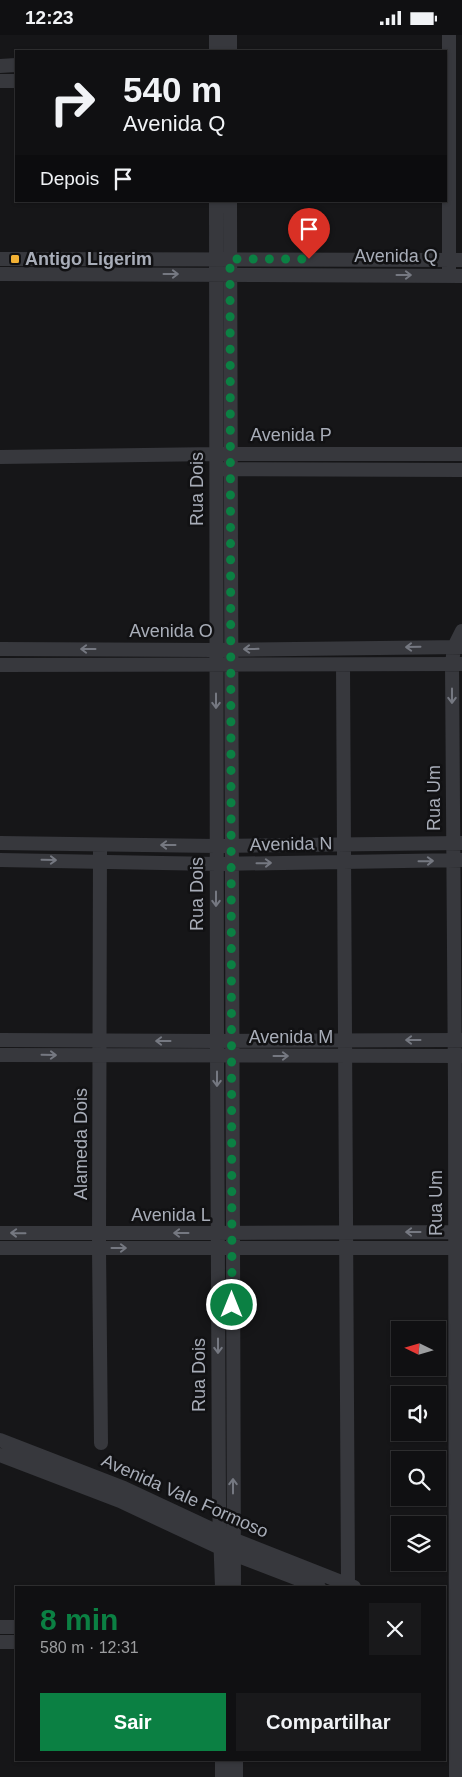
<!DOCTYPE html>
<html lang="pt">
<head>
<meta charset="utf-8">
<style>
	body { margin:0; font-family:Arial,sans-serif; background:#19191b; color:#f1f3f6; height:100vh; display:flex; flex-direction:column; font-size:19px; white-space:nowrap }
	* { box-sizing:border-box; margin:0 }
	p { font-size:16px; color:#9c9d9f }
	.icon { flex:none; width:28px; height:28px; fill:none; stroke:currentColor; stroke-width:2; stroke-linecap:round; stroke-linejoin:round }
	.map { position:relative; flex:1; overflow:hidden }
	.drawer { position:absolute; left:15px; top:1551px; width:431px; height:175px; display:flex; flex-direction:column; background:#101012; border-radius:0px; box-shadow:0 1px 4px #0004,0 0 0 1px #303032 }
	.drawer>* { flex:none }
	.top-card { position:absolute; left:15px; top:15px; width:432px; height:152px; border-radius:0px; box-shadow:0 1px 4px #0004,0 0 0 1px #303032; background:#101012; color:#f1f3f6; overflow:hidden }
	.needle { width:32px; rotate:275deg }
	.buttons { position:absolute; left:391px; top:1286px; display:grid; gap:10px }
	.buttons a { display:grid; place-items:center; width:55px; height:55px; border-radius:0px; background:#101012; box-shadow:0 1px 4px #0004,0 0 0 1px #303032; font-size:25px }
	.pin { position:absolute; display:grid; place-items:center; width:42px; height:42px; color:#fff; margin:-51px -21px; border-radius:50% 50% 50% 0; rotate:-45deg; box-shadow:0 0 5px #0007 }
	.pin .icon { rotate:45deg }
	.me { position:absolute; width:55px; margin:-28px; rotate:0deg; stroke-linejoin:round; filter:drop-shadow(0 0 4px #0008) }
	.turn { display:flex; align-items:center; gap:18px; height:105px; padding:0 25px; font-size:22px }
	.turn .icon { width:65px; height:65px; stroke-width:2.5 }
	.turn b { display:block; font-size:35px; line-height:42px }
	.then { display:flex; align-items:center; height:48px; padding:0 25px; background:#0003; gap:10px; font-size:19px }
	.round { display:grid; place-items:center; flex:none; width:52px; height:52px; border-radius:0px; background:#19191b }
	.summary { display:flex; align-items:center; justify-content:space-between; height:85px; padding:0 25px }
	h1 { font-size:30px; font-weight:700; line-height:38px; color:#0b8043 }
	.cta { display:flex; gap:10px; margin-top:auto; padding:10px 25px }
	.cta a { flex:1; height:58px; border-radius:0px; background:#0b8043; color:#fff; font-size:20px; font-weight:700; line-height:58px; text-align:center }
	.cta a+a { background:#19191b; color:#f1f3f6 }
	.status { display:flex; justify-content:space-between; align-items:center; height:35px; padding:0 25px; background:#101012; direction:ltr }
	.status svg { height:14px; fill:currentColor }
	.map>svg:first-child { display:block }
</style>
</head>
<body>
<div class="status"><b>12:23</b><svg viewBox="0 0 49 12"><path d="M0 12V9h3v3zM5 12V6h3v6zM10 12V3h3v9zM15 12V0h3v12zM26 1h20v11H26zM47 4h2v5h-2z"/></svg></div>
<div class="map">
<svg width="462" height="1742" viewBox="0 0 462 1742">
	<rect width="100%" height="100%" fill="#161618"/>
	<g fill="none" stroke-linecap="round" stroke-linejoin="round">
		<!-- street -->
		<path stroke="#37383d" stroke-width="14" d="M216,0V16
			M449,0V234
			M230,16V0
			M0,31L16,30
			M0,46H16
			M216,166L217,1021L219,1470L222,1552
			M230,166L234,1552
			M0,224L462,225
			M0,239L462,241
			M0,422L216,419H462
			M221,434L462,435
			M0,614L215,615L461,612
			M0,630L462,629
			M343,630L348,1550
			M0,808L216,811L461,808
			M100,810L99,1213L101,1408
			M0,825L216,829L462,825
			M0,1005L217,1006L462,1005
			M0,1020L462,1021
			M0,1198H214L462,1197
			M0,1213H462
			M0,1405L124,1453L235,1505L354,1552
			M0,1420L120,1466L233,1519L319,1552
			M0,1592H16
			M0,1607H16
			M222,1725V1742
			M236,1725V1742
			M456,1742L455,1055L452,629L454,612L462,596"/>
	</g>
	<!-- one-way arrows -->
	<defs><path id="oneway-shaft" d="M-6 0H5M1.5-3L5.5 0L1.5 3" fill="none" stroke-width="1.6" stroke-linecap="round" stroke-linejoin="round" transform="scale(1.25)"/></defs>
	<g stroke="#757881">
		<use href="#oneway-shaft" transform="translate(171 239)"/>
		<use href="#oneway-shaft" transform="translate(404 240)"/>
		<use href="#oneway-shaft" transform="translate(413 612) rotate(179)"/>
		<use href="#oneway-shaft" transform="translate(88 614) rotate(-180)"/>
		<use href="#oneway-shaft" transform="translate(251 614) rotate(179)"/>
		<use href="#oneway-shaft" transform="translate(452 661) rotate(90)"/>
		<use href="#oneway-shaft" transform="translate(216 666) rotate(90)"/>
		<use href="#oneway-shaft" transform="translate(168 810) rotate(-180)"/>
		<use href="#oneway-shaft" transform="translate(49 825) rotate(1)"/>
		<use href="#oneway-shaft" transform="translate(426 826) rotate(-1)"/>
		<use href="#oneway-shaft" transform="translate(264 828) rotate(-1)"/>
		<use href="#oneway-shaft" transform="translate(216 864) rotate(90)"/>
		<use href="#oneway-shaft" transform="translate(413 1005) rotate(180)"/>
		<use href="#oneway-shaft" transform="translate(163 1006) rotate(-180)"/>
		<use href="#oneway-shaft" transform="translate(49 1020) rotate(1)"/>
		<use href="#oneway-shaft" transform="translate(281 1021)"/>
		<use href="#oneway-shaft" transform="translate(217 1044) rotate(90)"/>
		<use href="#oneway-shaft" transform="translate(413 1197) rotate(180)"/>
		<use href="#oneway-shaft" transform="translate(18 1198) rotate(-179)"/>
		<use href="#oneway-shaft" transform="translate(181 1198) rotate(180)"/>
		<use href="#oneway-shaft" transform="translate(119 1213)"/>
		<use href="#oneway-shaft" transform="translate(218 1311) rotate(90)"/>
		<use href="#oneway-shaft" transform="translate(233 1451) rotate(-90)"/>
	</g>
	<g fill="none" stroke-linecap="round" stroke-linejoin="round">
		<!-- route -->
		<path stroke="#0b8043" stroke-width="9" stroke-dasharray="0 16.2" d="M232,1270L230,224H309"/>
	</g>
	<!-- markers -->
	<rect fill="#f2b134" stroke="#111113" stroke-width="2" x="10" y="219" width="10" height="10" rx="2.5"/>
	<g text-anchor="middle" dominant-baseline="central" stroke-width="5" stroke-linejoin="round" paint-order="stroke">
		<!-- street labels -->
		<g font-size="18" fill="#a8adb8" stroke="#111113">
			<text x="396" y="221">Avenida Q</text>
			<text x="291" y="400">Avenida P</text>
			<text transform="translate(197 454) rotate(-90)">Rua Dois</text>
			<text x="171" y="596">Avenida O</text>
			<text transform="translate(434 763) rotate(-90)">Rua Um</text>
			<text transform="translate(291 809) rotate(-1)">Avenida N</text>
			<text transform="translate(197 859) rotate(-90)">Rua Dois</text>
			<text x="291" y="1002">Avenida M</text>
			<text transform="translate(81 1109) rotate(-90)">Alameda Dois</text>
			<text transform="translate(436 1168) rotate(-90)">Rua Um</text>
			<text x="171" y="1180">Avenida L</text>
			<text transform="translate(199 1340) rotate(-90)">Rua Dois</text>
			<text transform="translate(185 1461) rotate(24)">Avenida Vale Formoso</text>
		</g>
		<!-- poi labels -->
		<g font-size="18" font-weight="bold" fill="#a8adb8" stroke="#111113" text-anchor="start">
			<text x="25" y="224">Antigo Ligerim</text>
		</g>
	</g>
</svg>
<div class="buttons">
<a><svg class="needle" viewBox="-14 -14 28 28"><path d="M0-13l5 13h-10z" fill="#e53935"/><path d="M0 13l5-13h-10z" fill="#9c9d9f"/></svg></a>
<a><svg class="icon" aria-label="sound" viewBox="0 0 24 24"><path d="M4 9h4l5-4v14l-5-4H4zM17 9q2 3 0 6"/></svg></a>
<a><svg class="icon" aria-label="search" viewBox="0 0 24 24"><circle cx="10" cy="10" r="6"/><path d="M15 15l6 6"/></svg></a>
<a><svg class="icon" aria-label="layers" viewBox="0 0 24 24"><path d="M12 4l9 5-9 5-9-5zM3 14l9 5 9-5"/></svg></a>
</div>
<div class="pin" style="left:309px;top:224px;background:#d93025"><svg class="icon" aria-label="arrive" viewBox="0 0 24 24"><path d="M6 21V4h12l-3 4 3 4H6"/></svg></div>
<svg class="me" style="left:232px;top:1270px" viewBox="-20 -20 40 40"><circle r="17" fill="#0b8043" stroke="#fff" stroke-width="3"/><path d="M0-11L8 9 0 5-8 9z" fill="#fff"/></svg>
<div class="top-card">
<div class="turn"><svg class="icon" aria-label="right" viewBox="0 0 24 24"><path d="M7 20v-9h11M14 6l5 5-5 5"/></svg><div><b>540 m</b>Avenida Q</div></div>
<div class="then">Depois<svg class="icon" aria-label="arrive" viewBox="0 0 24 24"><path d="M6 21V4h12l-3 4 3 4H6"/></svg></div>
</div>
<section class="drawer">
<div class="summary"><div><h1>8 min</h1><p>580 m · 12:31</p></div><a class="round"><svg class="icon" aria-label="close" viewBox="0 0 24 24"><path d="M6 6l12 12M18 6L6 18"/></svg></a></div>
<div class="cta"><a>Sair</a><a>Compartilhar</a></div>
</section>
</div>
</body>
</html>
